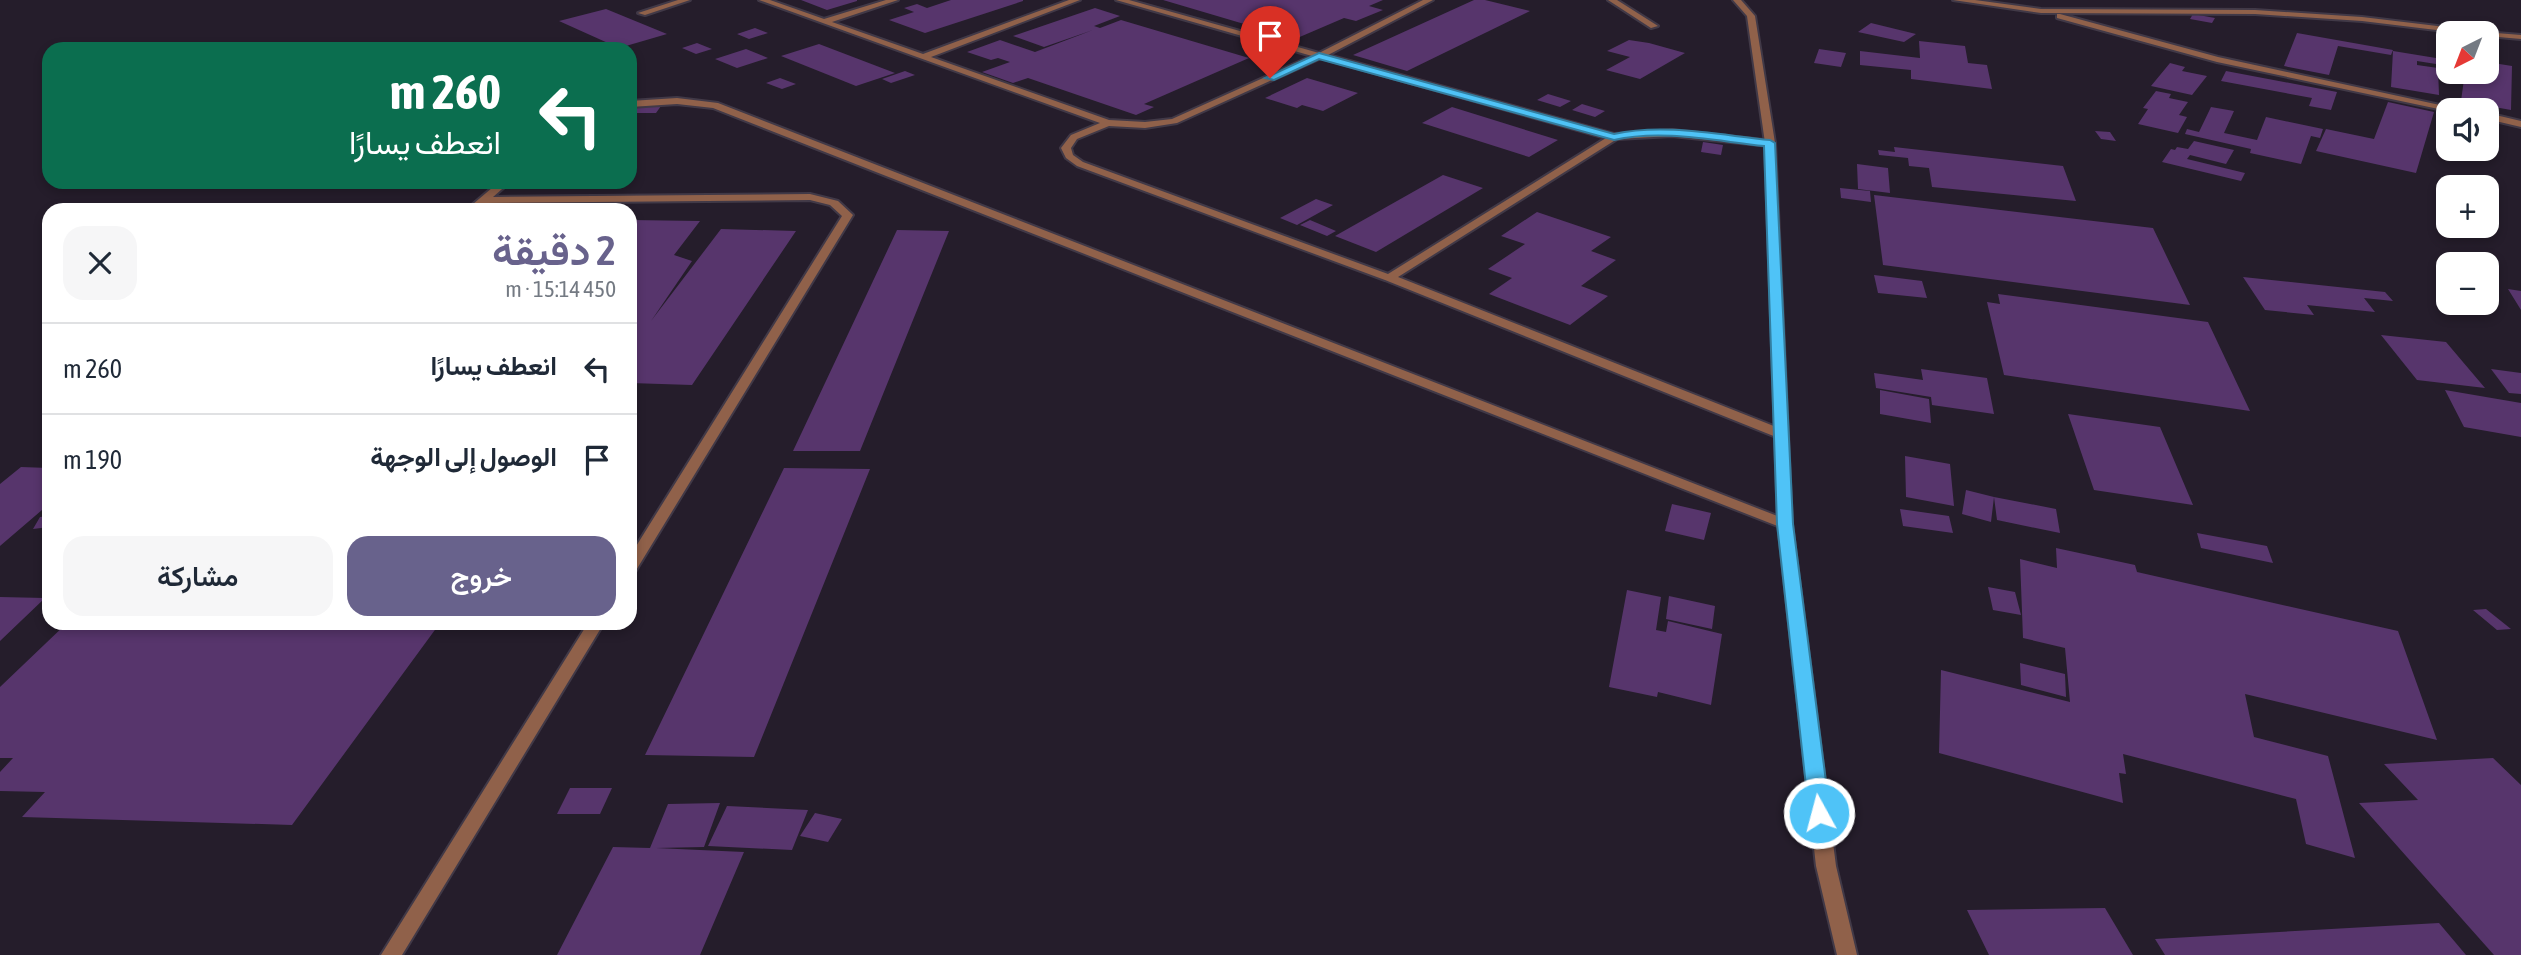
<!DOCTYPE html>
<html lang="ar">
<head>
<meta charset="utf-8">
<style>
	body { margin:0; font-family:"Asap Condensed",Vazirmatn,sans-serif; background:#f6f6f7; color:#1f2937; direction:rtl; height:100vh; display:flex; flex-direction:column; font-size:26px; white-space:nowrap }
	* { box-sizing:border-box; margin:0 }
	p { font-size:23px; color:#747a83 }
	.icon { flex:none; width:38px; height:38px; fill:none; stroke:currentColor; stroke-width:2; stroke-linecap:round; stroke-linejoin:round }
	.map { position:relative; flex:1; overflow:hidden; direction:ltr }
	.details { position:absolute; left:42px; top:203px; width:595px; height:427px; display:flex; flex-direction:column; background:#fff; border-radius:21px; box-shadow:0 4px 10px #0003; direction:rtl }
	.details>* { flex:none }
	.banner { position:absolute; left:42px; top:42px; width:595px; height:147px; border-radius:21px; box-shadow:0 4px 10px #0003; direction:rtl; background:#0b6e4f; color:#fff; overflow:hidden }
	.needle { width:46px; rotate:222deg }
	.buttons { position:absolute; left:2436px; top:21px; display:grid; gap:14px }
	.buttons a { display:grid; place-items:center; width:63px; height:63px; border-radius:14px; background:#fff; box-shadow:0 4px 10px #0003; font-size:35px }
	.pin { position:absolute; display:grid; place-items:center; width:60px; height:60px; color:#fff; margin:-72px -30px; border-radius:50% 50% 50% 0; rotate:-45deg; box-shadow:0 0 7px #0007 }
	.pin .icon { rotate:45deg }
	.me { position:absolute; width:77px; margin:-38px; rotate:353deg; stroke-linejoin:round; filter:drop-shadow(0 0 5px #0008) }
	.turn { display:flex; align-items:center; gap:24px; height:147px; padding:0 21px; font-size:32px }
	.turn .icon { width:91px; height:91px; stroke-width:2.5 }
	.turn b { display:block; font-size:49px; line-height:60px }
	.round { display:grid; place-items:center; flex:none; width:74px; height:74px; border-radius:21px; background:#f6f6f7 }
	.head { display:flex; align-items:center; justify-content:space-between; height:119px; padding:0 21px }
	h1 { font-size:42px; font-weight:600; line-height:52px; color:#68628c }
	.cta { display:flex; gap:14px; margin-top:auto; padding:14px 21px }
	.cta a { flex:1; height:80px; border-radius:21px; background:#68628c; color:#fff; font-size:28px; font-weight:600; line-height:80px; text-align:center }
	.cta a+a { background:#f6f6f7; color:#1f2937 }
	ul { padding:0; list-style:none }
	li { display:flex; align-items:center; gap:21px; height:91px; padding:0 21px; border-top:2px solid #e0e1e3 }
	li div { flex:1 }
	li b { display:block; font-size:26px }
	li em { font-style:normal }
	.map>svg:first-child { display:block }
</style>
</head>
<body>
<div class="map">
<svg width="2521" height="955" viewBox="0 0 2521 955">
	<rect width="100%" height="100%" fill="#251d2b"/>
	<!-- building -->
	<path fill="#57356c" d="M801,0H857V1L827,10Z
		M951,0H1023V1L925,33L889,20L914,12L904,8L917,4L927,8Z
		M1163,0H1383L1369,6L1383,10L1356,21L1344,18L1295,39Z
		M1474,0H1485L1530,11L1407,71L1353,55Z
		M1095,8L1120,16L1094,26L1100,28L1121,20L1249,58L1144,104L1154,107L1136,115L1028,78L1013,83L982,72L1010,62L998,58L991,60L967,52L1000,40L1035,52L1093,30L1044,47L1013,36Z
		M606,9L667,34L619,48L559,21Z
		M2193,14L2215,18L2212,23L2190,19Z
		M1871,23L1916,34L1904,42L1858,32Z
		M755,28L768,33L749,39L737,34Z
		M2297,33L2393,50L2391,55L2338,46L2329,75L2284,66Z
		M1629,40L1649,43L1685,53L1640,79L1606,70L1630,57L1607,51Z
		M1919,41L1965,46L1968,63L1987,65L1992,89L1911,79V70L1860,65V51L1920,58Z
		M697,43L712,49L696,54L682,48Z
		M819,44L895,73L856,86L781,56Z
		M746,49L768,58L737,68L715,59Z
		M1819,49L1846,53L1841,67L1814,63Z
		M2393,51L2436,58V64L2417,61V65L2438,68L2439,95L2391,87Z
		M2487,62L2512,66L2511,110L2461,101L2465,72H2487Z
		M2170,63L2185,67L2182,71L2207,76L2192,95L2151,86Z
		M905,71L915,75L891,83L882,79Z
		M2226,71L2337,92L2331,110L2309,106L2312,98L2221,81Z
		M780,78L796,84L782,89L766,83Z
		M1307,78L1358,93L1323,111L1302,105L1297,108L1265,98Z
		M2156,91L2171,94L2169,98L2188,102L2179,115L2187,117L2178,133L2138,124L2148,109L2143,108Z
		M1548,94L1571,101L1560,107L1537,100Z
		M2388,102L2434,112L2416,173L2316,151L2326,129L2374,139Z
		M1582,104L1605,111L1595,117L1572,110Z
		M661,106L656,113H631L636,107Z
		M1452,107L1558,140L1529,157L1422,123Z
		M2211,107L2234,111L2224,133L2257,140L2266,117L2323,129L2320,138L2311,136L2301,164L2250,153L2251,149L2185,134L2187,129L2199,132Z
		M2095,131L2110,132L2116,141L2101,139Z
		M2194,141L2234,150L2226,164L2190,155L2187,159L2245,173L2241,181L2162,162L2171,149L2175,150L2177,147L2188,149Z
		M1703,142L1723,145L1721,155L1701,152Z
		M1894,147L2063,166L2076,201L1932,187L1929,168L1909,166L1908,158L1879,155L1878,150L1895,152Z
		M1857,164L1888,168L1890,193L1858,189Z
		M1443,175L1483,188L1376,252L1335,236Z
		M1840,188L1870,191L1871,202L1841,198Z
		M1874,195L2153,228L2190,305L1883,265Z
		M1316,199L1333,205L1297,225L1280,218Z
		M1537,212L1611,237L1591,251L1616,260L1581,286L1608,296L1570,325L1489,294L1512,278L1488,269L1525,244L1501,236Z
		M630,220L700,221L674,255L692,261L651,321L721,229L796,231L692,385L630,383Z
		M1310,220L1336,231L1327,236L1300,225Z
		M897,230L949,231L860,451H793Z
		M1874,275L1922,281L1927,298L1878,293Z
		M2243,277L2385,292L2393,301L2364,298L2375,312L2307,305L2314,315L2265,310Z
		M2508,289L2521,291V310Z
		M1998,294L2208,322L2250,411L2004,375L1987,302L2000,304Z
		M2381,335L2446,342L2485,388L2417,380Z
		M1921,369L1987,378L1994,414L1932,405L1931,397L1876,388L1874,373L1923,380Z
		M2491,369L2521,373V394L2509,393Z
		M1880,390L1929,399L1931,423L1880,414Z
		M2445,390L2521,403V437L2464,427Z
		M2068,414L2160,427L2193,505L2094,490Z
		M1905,456L1950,464L1954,506L1906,497Z
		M21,467L49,468V504L0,546V484Z
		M784,468L870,469L754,757L645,755Z
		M1966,490L1994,497L1991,522L1962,514Z
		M1994,497L2056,509L2060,533L1997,520Z
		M1672,504L1711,513L1704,540L1665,531Z
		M1900,509L1949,516L1953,533L1903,526Z
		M49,516V527L33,529L40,517Z
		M2197,533L2267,546L2273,563L2201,548Z
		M2056,548L2135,565L2137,572L2398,631L2437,740L2245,694L2254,737L2328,756L2355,858L2306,844L2296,799L2123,754L2126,774L2119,773L2123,803L1939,753L1941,670L2070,702L2065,648L2023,638L2020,559L2057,568Z
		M1988,587L2015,592L2021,615L1993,610Z
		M1627,590L1661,597L1656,630L1666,632L1668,621L1722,634L1711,705L1658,692L1657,697L1609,687Z
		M1669,596L1715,606L1712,629L1666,619Z
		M0,597L45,598L0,641Z
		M2486,609L2511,629L2497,630L2473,610Z
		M67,623H440L292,825L22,817L45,792L0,791V772L13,758H0V687Z
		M2020,663L2065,674L2066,697L2021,685Z
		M2493,758L2521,785V955H2494L2359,803L2418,800L2384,764Z
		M570,788H612L600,814H557Z
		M720,803L704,847L656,848L744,852L700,955H557L613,847L650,848L668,804Z
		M727,806L808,810L792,850L708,846Z
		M815,813L842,819L828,842L800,836Z
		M2105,908L2133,955H1989L1967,910Z
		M2439,923L2466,955H2165L2155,939Z"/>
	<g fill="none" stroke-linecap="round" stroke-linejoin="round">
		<!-- lane casing -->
		<g stroke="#413947" stroke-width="4">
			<path id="lane" d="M678,0H690L645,15L638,13Z
				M759,0H770L824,19L886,0H898L832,22L923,54L1069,0H1080L931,57L1109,120L1145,122L1172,119L1312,56L1116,0H1129L1319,53L1423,0H1433L1328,55L1614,134L1672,130L1773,141L1775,143L1770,146L1672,136L1617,139L1398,277L1786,431L1788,434L1786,437H1776L1385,280L1077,166L1066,158L1061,148L1071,135L1100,123ZM1321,58L1606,138L1388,274L1083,162L1073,155L1071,148L1077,139L1109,126L1145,128L1177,123Z
				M1608,0H1617L1658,26L1651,28Z
				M677,98L718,103L1790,521L1792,524L1785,529L1780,527L713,108L677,104L630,107V101Z
				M499,182H510L493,197L810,194L838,201L853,215L635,572L630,573V556L842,216L830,205L810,200L486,203L477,210H466Z
				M588,623H604L402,955H381Z"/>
		</g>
		<!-- street casing -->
		<g stroke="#413947" stroke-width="4">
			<path id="street" d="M1733,0H1741L1755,16L1775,143L1792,524L1836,866L1857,955H1837L1816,866L1778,524L1765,143L1747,16Z
				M1953,0H1975L2041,9L2255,10L2362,17L2479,31L2483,33H2461L2362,21L2255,14L2041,13Z
				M2060,14L2218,57L2463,110L2448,111L2217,62L2057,18V14Z
				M2484,32L2521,35V39L2487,36Z
				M2487,113L2521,121V127L2487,119Z"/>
		</g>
		<!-- lane -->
		<use href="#lane" fill="#90614a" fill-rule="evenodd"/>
		<!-- street -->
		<use href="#street" fill="#90614a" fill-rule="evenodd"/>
	</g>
	<!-- route -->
	<path fill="#4fc3f7" stroke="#337fa1" stroke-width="2" d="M1319,53L1614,134C1664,123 1719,135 1770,140L1775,143L1793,524L1830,813L1827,819L1819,821L1812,819L1809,813L1777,524L1764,146C1715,141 1662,129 1614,140L1319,59L1274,80L1265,78Z"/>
</svg>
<div class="buttons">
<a><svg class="needle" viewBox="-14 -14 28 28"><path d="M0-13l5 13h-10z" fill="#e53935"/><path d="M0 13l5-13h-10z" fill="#747a83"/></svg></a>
<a><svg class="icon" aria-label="sound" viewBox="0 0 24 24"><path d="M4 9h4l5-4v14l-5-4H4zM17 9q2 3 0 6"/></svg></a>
<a>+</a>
<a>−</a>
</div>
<div class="pin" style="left:1270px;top:78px;background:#d93025"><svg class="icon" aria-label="arrive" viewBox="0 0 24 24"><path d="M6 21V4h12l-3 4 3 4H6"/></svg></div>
<svg class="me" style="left:1819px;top:813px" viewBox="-20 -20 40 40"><circle r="17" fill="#4fc3f7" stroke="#fff" stroke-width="3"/><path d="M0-11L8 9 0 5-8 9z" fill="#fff"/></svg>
<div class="banner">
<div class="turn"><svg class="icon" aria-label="left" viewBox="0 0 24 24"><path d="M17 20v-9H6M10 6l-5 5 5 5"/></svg><div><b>260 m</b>انعطف يسارًا</div></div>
</div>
<section class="details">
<div class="head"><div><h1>2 دقيقة</h1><p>450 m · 15:14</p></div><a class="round"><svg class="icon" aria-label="close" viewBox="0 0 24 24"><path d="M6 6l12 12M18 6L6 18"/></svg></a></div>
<ul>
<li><svg class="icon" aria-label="left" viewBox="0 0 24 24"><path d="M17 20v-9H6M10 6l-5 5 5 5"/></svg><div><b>انعطف يسارًا</b></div><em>260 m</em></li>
<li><svg class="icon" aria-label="arrive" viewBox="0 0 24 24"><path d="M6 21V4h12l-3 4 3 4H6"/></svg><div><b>الوصول إلى الوجهة</b></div><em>190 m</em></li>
</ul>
<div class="cta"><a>خروج</a><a>مشاركة</a></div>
</section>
</div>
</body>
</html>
